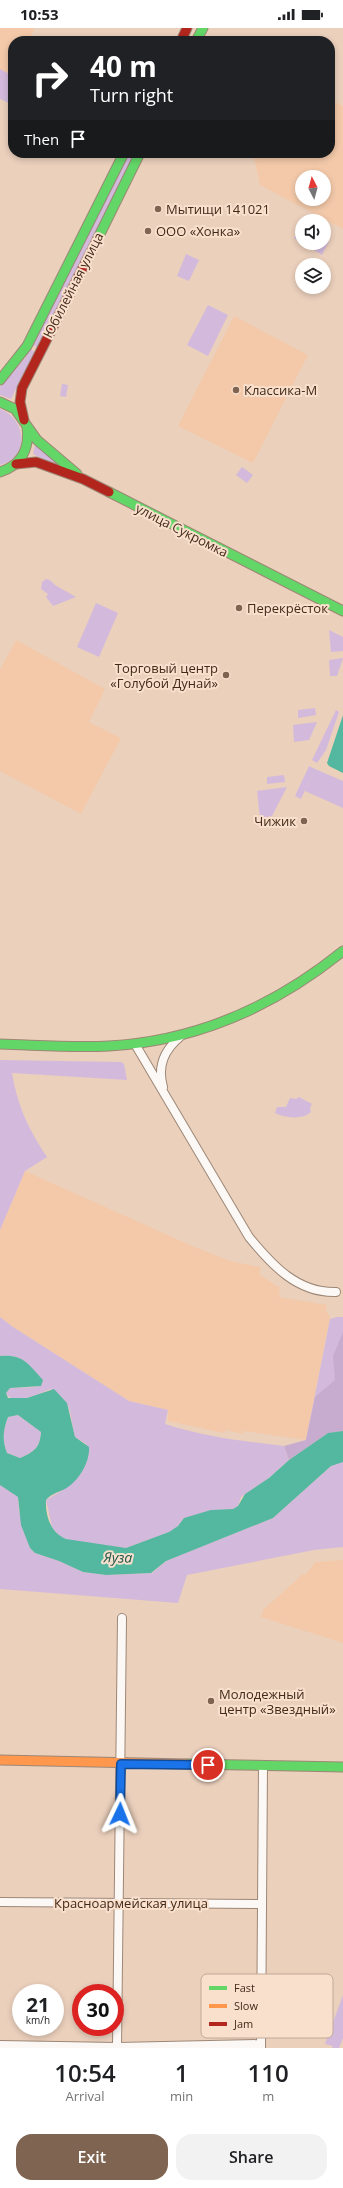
<!DOCTYPE html>
<html lang="en">
<head>
<meta charset="utf-8">
<style>
	body { margin:0; font-family:"Open Sans",sans-serif; background:#f2f2f2; color:#202124; height:100vh; display:flex; flex-direction:column; font-size:15px; white-space:nowrap }
	* { box-sizing:border-box; margin:0 }
	p { font-size:13px; color:#757577 }
	.icon { flex:none; width:22px; height:22px; fill:none; stroke:currentColor; stroke-width:2; stroke-linecap:round; stroke-linejoin:round }
	.map { position:relative; height:2020px; overflow:hidden }
	.panel { display:flex; flex-direction:column; background:#fff; flex:1 }
	.panel>* { flex:none }
	.banner { position:absolute; left:8px; top:8px; width:327px; height:122px; border-radius:16px; box-shadow:0 2px 6px #0003; background:#202124; color:#fff; overflow:hidden }
	.needle { width:26px; rotate:354deg }
	.fabs { position:absolute; left:295px; top:142px; display:grid; gap:8px }
	.fabs a { display:grid; place-items:center; width:36px; height:36px; border-radius:50%; background:#fff; box-shadow:0 2px 6px #0003; font-size:20px }
	.speed { position:absolute; left:12px; top:1956px; display:flex; gap:8px; font-size:20px; font-weight:700; text-align:center }
	.speed>* { display:grid; place-content:center; width:52px; height:52px; border-radius:50%; background:#fff; box-shadow:0 2px 6px #0003; line-height:1 }
	.speed small { font-size:10px; font-weight:400 }
	.speed .limit { border:6px solid #d22; background:#fff; color:#111 }
	.pin { position:absolute; display:grid; place-items:center; width:34px; height:34px; color:#fff; margin:-17px; border:2px solid #fff; border-radius:50%; box-shadow:0 1px 4px #0007 }
	.me { position:absolute; width:44px; margin:-22px; rotate:2deg; stroke-linejoin:round; filter:drop-shadow(0 0 3px #0008) }
	.turn { display:flex; align-items:center; gap:14px; height:84px; padding:0 16px; font-size:18px }
	.turn .icon { width:52px; height:52px; stroke-width:2.5 }
	.turn b { display:block; font-size:28px; line-height:34px }
	.then { display:flex; align-items:center; height:38px; padding:0 16px; background:#0003; gap:8px; font-size:15px }
	.eta { display:flex; justify-content:space-evenly; align-items:center; height:68px; text-align:center }
	.eta b { font-size:24px; font-weight:600; line-height:28px }
	.cta { display:flex; gap:8px; margin-top:auto; padding:8px 16px }
	.cta a { flex:1; height:46px; border-radius:16px; background:#7e6451; color:#fff; font-size:16px; font-weight:600; line-height:46px; text-align:center }
	.cta a+a { background:#f2f2f2; color:#202124 }
	.status { display:flex; justify-content:space-between; align-items:center; height:28px; padding:0 20px; background:#fff; direction:ltr }
	.status svg { height:11px; fill:currentColor }
	.map>svg:first-child { display:block }
</style>
</head>
<body>
<div class="status"><b>10:53</b><svg viewBox="0 0 49 12"><path d="M0 12V9h3v3zM5 12V6h3v6zM10 12V3h3v9zM15 12V0h3v12zM26 1h20v11H26zM47 4h2v5h-2z"/></svg></div>
<div class="map">
<svg width="343" height="2020" viewBox="0 0 343 2020">
	<rect width="100%" height="100%" fill="#ebd0bc"/>
	<!-- built -->
	<path fill="#f3c9a9" fill-rule="evenodd" d="M0,0H35L28,13H13V43L11,47L0,41Z
		M330,71L343,78V201L260,157L254,129L256,125H330ZM302,149H324V171H302Z
		M234,288L308,327L253,435L178,398Z
		M16,612L105,661L89,694L121,710L81,786L0,743V642Z
		M25,1143L190,1217L230,1233L260,1239V1247L280,1260L279,1269L327,1277L326,1283L330,1289L306,1412L244,1403L243,1406L226,1402L224,1405L168,1393V1382L129,1373L13,1299L0,1289V1202Z
		M343,1532V1615L261,1589L263,1582L303,1546L305,1547L315,1534Z"/>
	<!-- green -->
	<path fill="#d3badc" d="M0,41L13,48V77L0,71Z
		M129,125H135L37,319L32,317Z
		M302,197V215L294,210Z
		M324,210L329,213L322,227L302,215H324Z
		M186,226L199,232L189,253L177,248Z
		M208,277L228,287L208,328L187,317Z
		M30,321L35,324L11,371L0,367V359L26,329Z
		M62,356L68,357L66,369L60,368Z
		M0,381C27,391 30,429 0,437Z
		M35,417L60,437L59,439L33,426Z
		M242,439L253,447L247,455L236,447Z
		M46,551L50,552L55,557L76,569L53,578L46,569L48,566L41,561L42,554Z
		M96,575L118,585L99,629L77,619Z
		M329,602L343,609V623L331,624Z
		M343,630L337,648H330L329,632Z
		M315,680L316,687L298,690V682Z
		M336,682L339,684L326,722L317,735L312,732Z
		M317,694L309,712L294,714L293,697Z
		M309,738L315,741L301,771L295,768Z
		M315,741L343,753V780L305,763Z
		M284,747L285,754L267,756V749Z
		M287,759L272,788L260,790L257,763Z
		M0,1032L121,1034L124,1036L127,1052L12,1045C18,1079 28,1100 47,1129L25,1143L0,1202Z
		M299,1069L312,1076L310,1080L311,1084C302,1092 285,1090 275,1085L277,1079H286L290,1070L296,1071Z
		M0,1289L13,1299L129,1373L168,1382L165,1396C205,1409 242,1413 284,1418L289,1432L269,1450L241,1469L238,1478L233,1481L216,1482L184,1490L178,1498L170,1504L126,1520L71,1513L59,1508L52,1499L46,1472L63,1462L86,1416L75,1409C69,1386 74,1374 50,1361C40,1366 16,1377 7,1367L6,1365L10,1360L36,1359L43,1352C28,1337 24,1326 0,1328Z
		M337,1289H343V1403C330,1404 319,1409 306,1412L330,1291Z
		M18,1387L41,1404C40,1420 34,1424 20,1430L7,1425C2,1412 3,1402 8,1389Z
		M340,1434H343V1519L314,1522L187,1547L178,1575L0,1561V1457L18,1469L19,1483L30,1520L35,1525L59,1533L83,1544L106,1547L152,1545L166,1533L180,1527L273,1490L331,1438Z
		M343,1967V2010L339,2020H332L333,2018L325,2016Z"/>
	<!-- forest -->
	<path fill="#c7acd0" d="M343,1304V1403L328,1405L289,1432L284,1418L306,1412L315,1369L335,1352L333,1328Z"/>
	<!-- water -->
	<path fill="#54b79f" fill-rule="evenodd" d="M343,687V745L329,738L327,735Z
		M0,1328C24,1326 28,1336 43,1352L41,1358L10,1360L6,1365L8,1370H27L54,1361L67,1375L75,1409L89,1419C90,1433 80,1451 68,1459C61,1464 51,1465 46,1472C45,1488 51,1505 66,1511L126,1520L169,1504L178,1498L184,1490L211,1482L233,1481L238,1478L245,1466L269,1450L289,1432L328,1405L343,1403V1434L331,1438L273,1490L166,1533L151,1545L106,1547L83,1544L59,1533L35,1525L30,1520L21,1497L18,1469L0,1457ZM18,1387L41,1404C40,1420 34,1424 20,1430L7,1425C2,1412 3,1402 8,1389Z"/>
	<g fill="none" stroke-linecap="round" stroke-linejoin="round">
		<!-- street casing -->
		<g stroke="#9d8776" stroke-width="10">
			<path id="street" d="M135,1016L249,1209C272,1237 297,1265 336,1264
				M163,1059C157,1038 164,1022 181,1008
				M0,1874L261,1876
				M0,2017L117,2019L261,2016
				M117,2019L122,1590
				M261,2020L263,1737"/>
		</g>
		<!-- fast casing -->
		<g stroke="#9d8776" stroke-width="11">
			<path id="fast" d="M196,13L203,0
				M98,210L140,125
				M0,352L27,318L124,125
				M0,374L15,381L37,412L77,446
				M0,444C21,437 30,421 27,399
				M109,464L343,583
				M0,1016C36,1017 73,1020 109,1018C197,1013 275,978 343,923
				M187,1736L343,1739"/>
		</g>
		<!-- slow casing -->
		<g stroke="#9d8776" stroke-width="11">
			<path id="slow" d="M0,1732L187,1736"/>
		</g>
		<!-- jam casing -->
		<g stroke="#9d8776" stroke-width="11">
			<path id="jam" d="M181,13L187,0
				M24,392L20,374L22,360L98,210
				M16,436L36,434L83,451L109,464"/>
		</g>
		<!-- street -->
		<use href="#street" stroke="#fcf8f5" stroke-width="8"/>
		<!-- fast -->
		<use href="#fast" stroke="#63d668" stroke-width="9"/>
		<!-- slow -->
		<use href="#slow" stroke="#ff974d" stroke-width="9"/>
		<!-- jam -->
		<use href="#jam" stroke="#b3261e" stroke-width="9"/>
	</g>
	<g fill="none" stroke-linecap="round" stroke-linejoin="round">
		<!-- route casing -->
		<g stroke="#114b97" stroke-width="10">
			<path id="route" d="M120,1786L121,1736L208,1737"/>
		</g>
		<!-- route -->
		<use href="#route" stroke="#1a73e8" stroke-width="7"/>
	</g>
	<!-- markers -->
	<g fill="#7e6451" stroke="#f9e0cd" stroke-width="1.5">
		<circle cx="158" cy="181" r="4"/>
		<circle cx="148" cy="203" r="4"/>
		<circle cx="236" cy="362" r="4"/>
		<circle cx="239" cy="580" r="4"/>
		<circle cx="226" cy="647" r="4"/>
		<circle cx="304" cy="793" r="4"/>
		<circle cx="211" cy="1673" r="4"/>
	</g>
	<g text-anchor="middle" dominant-baseline="central" stroke-width="4" stroke-linejoin="round" paint-order="stroke">
		<!-- poi labels -->
		<g font-size="13" fill="#432a18" stroke="#f9e0cd" text-anchor="start">
			<text x="166" y="181">Мытищи 141021</text>
			<text x="156" y="203">ООО «Хонка»</text>
			<text x="244" y="362">Классика-М</text>
			<text x="247" y="580">Перекрёсток</text>
			<text x="218" y="640" text-anchor="end">Торговый центр<tspan x="218" dy="15">«Голубой Дунай»</tspan></text>
			<text x="296" y="793" text-anchor="end">Чижик</text>
			<text x="219" y="1666">Молодежный<tspan x="219" dy="15">центр «Звездный»</tspan></text>
		</g>
		<!-- street labels -->
		<g font-size="13" fill="#432a18" stroke="#f9e0cd">
			<text transform="translate(73 257) rotate(-63)">Юбилейная улица</text>
			<text transform="translate(182 502) rotate(27)">улица Сукромка</text>
			<text x="131" y="1875">Красноармейская улица</text>
		</g>
		<!-- water labels -->
		<g font-size="14" font-style="italic" fill="#20564b" stroke="#f9e0cd">
			<text transform="translate(118 1529) rotate(1)">Яуза</text>
		</g>
	</g>
	<!-- legend -->
	<rect x="201" y="1946" width="132" height="64" rx="6" fill="#f9e0cd" stroke="#c2a997" stroke-width="1"/>
	<rect x="209" y="1958" width="18" height="4" fill="#63d668"/>
	<rect x="209" y="1976" width="18" height="4" fill="#ff974d"/>
	<rect x="209" y="1994" width="18" height="4" fill="#b3261e"/>
	<g font-size="11" fill="#432a18">
		<text x="234" y="1964">Fast</text>
		<text x="234" y="1982">Slow</text>
		<text x="234" y="2000">Jam</text>
	</g>
</svg>
<div class="fabs">
<a><svg class="needle" viewBox="-14 -14 28 28"><path d="M0-13l5 13h-10z" fill="#e53935"/><path d="M0 13l5-13h-10z" fill="#757577"/></svg></a>
<a><svg class="icon" aria-label="sound" viewBox="0 0 24 24"><path d="M4 9h4l5-4v14l-5-4H4zM17 9q2 3 0 6"/></svg></a>
<a><svg class="icon" aria-label="layers" viewBox="0 0 24 24"><path d="M12 4l9 5-9 5-9-5zM3 14l9 5 9-5"/></svg></a>
</div>
<div class="speed"><div>21<small>km/h</small></div><div class="limit">30</div></div>
<div class="pin" style="left:208px;top:1737px;background:#d93025"><svg class="icon" aria-label="arrive" viewBox="0 0 24 24"><path d="M6 21V4h12l-3 4 3 4H6"/></svg></div>
<svg class="me" style="left:120px;top:1786px" viewBox="-20 -20 40 40"><path d="M0-17L14 15 0 8-14 15z" fill="#1a73e8" stroke="#fff" stroke-width="4"/></svg>
<div class="banner">
<div class="turn"><svg class="icon" aria-label="right" viewBox="0 0 24 24"><path d="M7 20v-9h11M14 6l5 5-5 5"/></svg><div><b>40 m</b>Turn right</div></div>
<div class="then">Then<svg class="icon" aria-label="arrive" viewBox="0 0 24 24"><path d="M6 21V4h12l-3 4 3 4H6"/></svg></div>
</div>
</div>
<section class="panel">
<div class="eta">
<div><b>10:54</b><p>Arrival</p></div>
<div><b>1</b><p>min</p></div>
<div><b>110</b><p>m</p></div>
</div>
<div class="cta"><a>Exit</a><a>Share</a></div>
</section>
</body>
</html>
